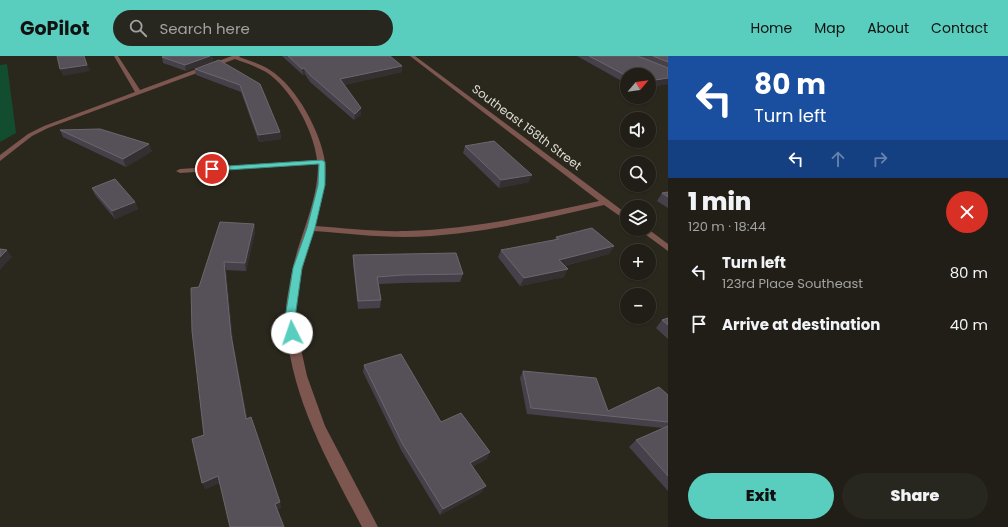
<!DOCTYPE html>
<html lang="en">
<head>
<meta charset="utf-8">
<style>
	body { margin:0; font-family:Poppins,sans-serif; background:#28271f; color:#f1f3f6; height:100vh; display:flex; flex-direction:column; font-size:15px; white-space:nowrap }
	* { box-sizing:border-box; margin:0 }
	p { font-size:13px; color:#a2a2a1 }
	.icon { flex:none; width:22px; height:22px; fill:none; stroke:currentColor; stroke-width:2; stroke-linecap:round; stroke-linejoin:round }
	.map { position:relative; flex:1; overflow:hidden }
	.drawer { display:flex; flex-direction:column; background:#201e16; width:340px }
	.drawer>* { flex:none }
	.banner { background:#1a4fa0; color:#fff; overflow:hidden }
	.needle { width:26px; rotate:61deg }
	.tools { position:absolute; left:620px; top:12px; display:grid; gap:8px }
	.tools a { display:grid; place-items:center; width:36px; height:36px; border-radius:50%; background:#201e16; box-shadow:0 1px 3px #0004,0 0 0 1px #3d3c35; font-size:20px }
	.pin { position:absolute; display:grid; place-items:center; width:34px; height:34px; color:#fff; margin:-17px; border:2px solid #fff; border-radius:50%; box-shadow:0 1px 4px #0007 }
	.me { position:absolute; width:44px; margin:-22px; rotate:356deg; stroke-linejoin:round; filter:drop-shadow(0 0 3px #0008) }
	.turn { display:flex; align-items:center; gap:14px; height:84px; padding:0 20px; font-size:18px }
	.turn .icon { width:52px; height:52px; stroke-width:2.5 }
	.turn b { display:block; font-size:28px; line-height:34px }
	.lanes { display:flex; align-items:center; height:38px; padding:0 20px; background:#0003; justify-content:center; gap:20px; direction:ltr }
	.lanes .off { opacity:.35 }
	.round { display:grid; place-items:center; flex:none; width:42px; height:42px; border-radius:21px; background:#28271f }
	.summary { display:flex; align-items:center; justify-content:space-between; height:68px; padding:0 20px }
	h1 { font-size:24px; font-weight:800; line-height:30px }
	.button { display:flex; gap:8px; margin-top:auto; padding:8px 20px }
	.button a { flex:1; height:46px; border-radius:24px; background:#59cebf; color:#111; font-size:16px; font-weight:800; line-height:46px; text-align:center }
	.button a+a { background:#28271f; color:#f1f3f6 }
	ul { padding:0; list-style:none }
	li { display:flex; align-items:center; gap:12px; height:52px; padding:0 20px }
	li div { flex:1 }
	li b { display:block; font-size:15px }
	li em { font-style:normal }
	header { display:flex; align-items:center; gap:24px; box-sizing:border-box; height:56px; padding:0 20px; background:#59cebf; color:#111 }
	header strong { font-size:19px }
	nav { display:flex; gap:22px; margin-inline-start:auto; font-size:14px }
	.search { width:280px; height:36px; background:#28271f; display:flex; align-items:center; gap:10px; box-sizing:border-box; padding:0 14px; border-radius:22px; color:#a2a2a1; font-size:15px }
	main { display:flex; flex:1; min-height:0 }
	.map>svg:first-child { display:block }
</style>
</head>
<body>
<header>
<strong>GoPilot</strong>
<div class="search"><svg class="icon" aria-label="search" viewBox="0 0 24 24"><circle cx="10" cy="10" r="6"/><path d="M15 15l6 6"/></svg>Search here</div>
<nav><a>Home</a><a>Map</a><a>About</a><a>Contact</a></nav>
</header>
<main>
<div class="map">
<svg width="668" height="471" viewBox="0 0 668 471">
	<rect width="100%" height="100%" fill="#2a281d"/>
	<!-- green -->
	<path fill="#114d2e" d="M7,8L16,77L0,86V9Z"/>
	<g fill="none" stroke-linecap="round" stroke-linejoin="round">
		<!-- minor -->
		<path fill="#7d5650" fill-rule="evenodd" d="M114,0H118L140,34L232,0H240L239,1C250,5 261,8 270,14C297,31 321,77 325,106C328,125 320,151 315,170C345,172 376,176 406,175C472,173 536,159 599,145L410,0H415L627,158V165L604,149C539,164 473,180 405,181C374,181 344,177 313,175L302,214L296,254L301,293L307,320L325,370L378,471H362C328,406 288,337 286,262C285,249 289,233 291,220C298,182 318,148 318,108L180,117L176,115L180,113L317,104C314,75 291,32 266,16C256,10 245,7 235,3L48,72L32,80L0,105V99L28,78L44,70L135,36Z
			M638,173H648L668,188V195Z"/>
	</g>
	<!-- wall -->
	<path fill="#45404a" d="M164,0H212L213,5L186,15L163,7L162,1Z
		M282,0H390L402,16L344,29L361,52V59L354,64L310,26L305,18L303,19Z
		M577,0H668V28L649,31L627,19V28Z
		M219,4L280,76L281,83L259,86L241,36L196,19L195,13Z
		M60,74L152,95L126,111L63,81Z
		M465,90L529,126L499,132L463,97Z
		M92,132L135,146L138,153L115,163L95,139Z
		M668,136V152L657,145L662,137Z
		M254,168L255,176L246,215L226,214L233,287L247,362L281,452L219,427L205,433L204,379L199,231Z
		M556,181L614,190L609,198L564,210V221L520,230L498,201L501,194L555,184Z
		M353,199L463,218L460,226L402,227L379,228L381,244L380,252L358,253L353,207Z
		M668,262V283L656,272L662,264Z
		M364,309L441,366L487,403L473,410L482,436L440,459L401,394L363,316Z
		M523,315L608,355L668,339V435L629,391L636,384L663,372L527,358L520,322Z"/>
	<!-- shaded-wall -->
	<path fill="#342f31" d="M84,0L90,15L63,20L60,13Z
		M210,0H212L213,5L186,15L185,9Z
		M402,10V16L340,30V23Z
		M304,12L305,18L303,19L302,13Z
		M668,22V28L649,31V25Z
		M361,52V59L354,64L355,58Z
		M280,76L281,83L259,86L258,79Z
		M149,88L152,95L126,111L123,103Z
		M532,119L529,126L499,132L501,124Z
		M135,146L138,153L115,163L112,155Z
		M254,168L255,176L246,215L245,207Z
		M614,190L609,198L555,212L559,204Z
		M7,194L12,201L0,214V201Z
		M224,206L226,214L233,287L248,370L246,363L231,279Z
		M568,213L564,221L520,230L524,222Z
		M490,396L487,403L467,414L470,407Z
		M218,420L221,427L205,433L202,427Z
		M486,430L482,436L440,459L443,453Z
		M280,446L281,452L276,454L275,448Z"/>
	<!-- building -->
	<path fill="#565159" stroke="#6b676c" d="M57,0H84L87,9L60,13Z
		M164,0H210L185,9L162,1Z
		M288,0H390L402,10L340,23L361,52L355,58L310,19L304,12L302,13Z
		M589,0H638L668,12V22L649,25V19H627V20Z
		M653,0H668V6Z
		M219,4L260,28L280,76L258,79L240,29L195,13Z
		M100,73L149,88L123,103L60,74Z
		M494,85L532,119L501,124L465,90Z
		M115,123L135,146L112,155L92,132Z
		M668,136V141L662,137Z
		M220,166L254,168L245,207L224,206L231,279L246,363L251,361L280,446L275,448L284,471H230L218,420L202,427L192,383L204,379L192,275L191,232L199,231Z
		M592,172L614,190L559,204L568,213L524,222L501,194L559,183L556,181Z
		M0,193L7,194L0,201Z
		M456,197L463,218L403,219L377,221L381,244L358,245L353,199Z
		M668,262V269L662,264Z
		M401,298L441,366L461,357L490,396L470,407L486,430L443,453L402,387L364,309Z
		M523,315L596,322L608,355L659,331L668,339V366L531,352Z
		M668,370V420L636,384Z"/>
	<!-- route -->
	<path fill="#59cebf" stroke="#3a867c" d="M322,104L325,106V129L315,172L302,212L295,262L297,277L296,279H289L285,262L293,212L307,172L318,129L319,108L212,115L208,113L212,111Z"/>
	<g text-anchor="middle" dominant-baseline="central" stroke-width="3" stroke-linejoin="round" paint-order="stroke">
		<!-- far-street labels -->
		<g font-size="12" fill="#deddd6" stroke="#2a281d">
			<text transform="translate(527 71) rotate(37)">Southeast 158th Street</text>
		</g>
	</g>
</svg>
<div class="tools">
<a><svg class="needle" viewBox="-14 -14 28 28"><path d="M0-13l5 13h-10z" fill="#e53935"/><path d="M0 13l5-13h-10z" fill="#a2a2a1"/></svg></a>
<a><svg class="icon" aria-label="sound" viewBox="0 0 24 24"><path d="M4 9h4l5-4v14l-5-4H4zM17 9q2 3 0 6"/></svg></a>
<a><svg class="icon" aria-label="search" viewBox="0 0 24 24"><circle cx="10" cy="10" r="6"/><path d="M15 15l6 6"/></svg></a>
<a><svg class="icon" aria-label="layers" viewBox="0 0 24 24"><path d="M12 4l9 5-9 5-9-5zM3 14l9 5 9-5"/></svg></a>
<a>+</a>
<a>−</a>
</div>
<div class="pin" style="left:212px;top:113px;background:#d93025"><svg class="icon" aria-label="arrive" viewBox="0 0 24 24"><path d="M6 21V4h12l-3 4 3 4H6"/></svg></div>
<svg class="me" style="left:292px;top:277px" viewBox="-20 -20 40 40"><circle r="19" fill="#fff"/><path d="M0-13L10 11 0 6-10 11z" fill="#59cebf"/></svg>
</div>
<section class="drawer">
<div class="banner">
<div class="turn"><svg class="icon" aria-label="left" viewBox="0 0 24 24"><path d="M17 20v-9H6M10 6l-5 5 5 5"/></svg><div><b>80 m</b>Turn left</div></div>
<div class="lanes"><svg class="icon" aria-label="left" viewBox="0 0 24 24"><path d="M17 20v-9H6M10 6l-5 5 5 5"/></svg><svg class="icon off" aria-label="ahead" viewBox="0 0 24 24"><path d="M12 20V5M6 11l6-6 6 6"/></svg><svg class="icon off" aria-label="right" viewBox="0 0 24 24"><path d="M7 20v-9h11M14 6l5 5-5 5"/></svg></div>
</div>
<div class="summary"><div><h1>1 min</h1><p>120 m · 18:44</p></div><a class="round" style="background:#d93025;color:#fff"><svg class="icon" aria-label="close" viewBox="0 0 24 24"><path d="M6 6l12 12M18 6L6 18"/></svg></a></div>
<ul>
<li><svg class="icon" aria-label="left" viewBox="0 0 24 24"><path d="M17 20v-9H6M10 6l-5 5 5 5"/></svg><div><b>Turn left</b><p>123rd Place Southeast</p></div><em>80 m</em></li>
<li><svg class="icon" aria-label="arrive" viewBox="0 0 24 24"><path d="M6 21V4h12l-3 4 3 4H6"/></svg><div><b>Arrive at destination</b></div><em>40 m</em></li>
</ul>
<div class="button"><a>Exit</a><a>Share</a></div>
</section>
</main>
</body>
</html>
